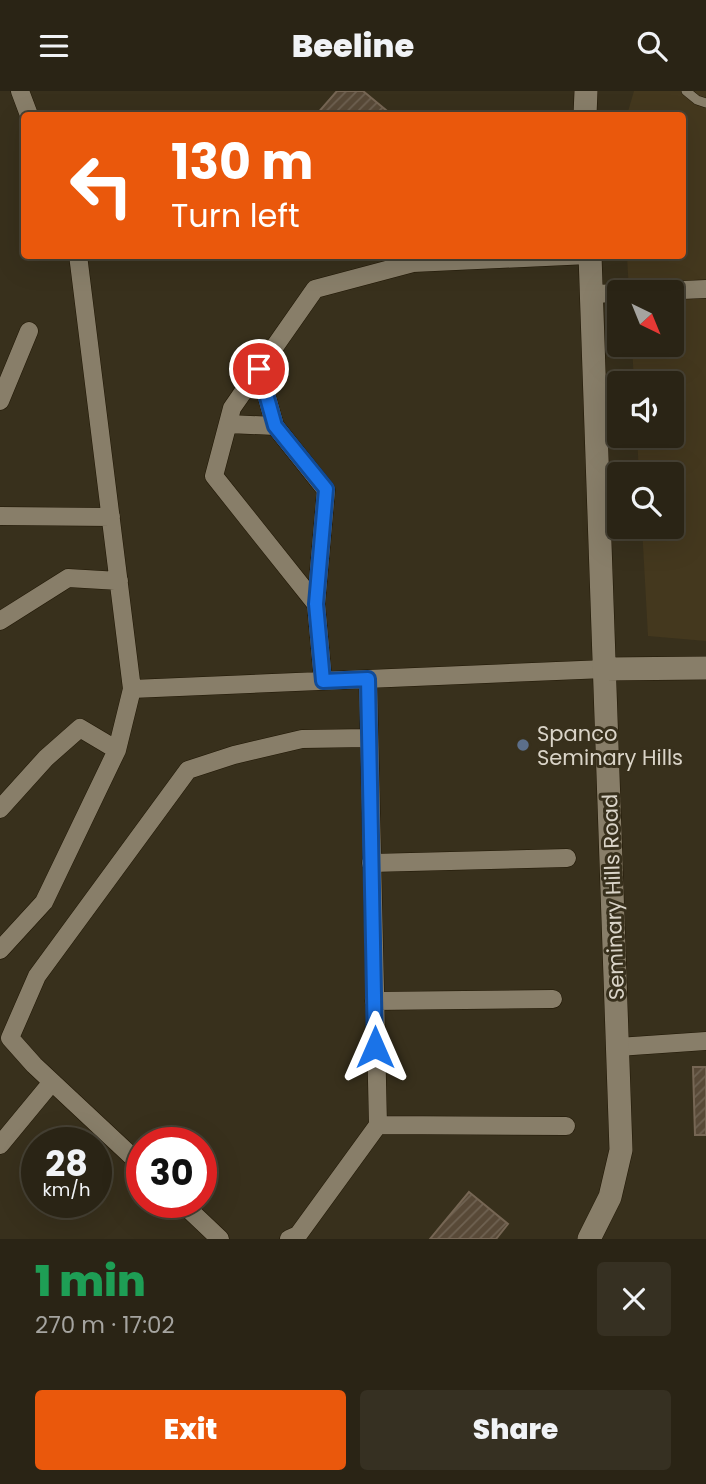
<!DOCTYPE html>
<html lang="en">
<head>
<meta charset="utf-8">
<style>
	body { margin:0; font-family:Poppins,sans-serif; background:#363022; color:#f1f3f6; height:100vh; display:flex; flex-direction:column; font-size:26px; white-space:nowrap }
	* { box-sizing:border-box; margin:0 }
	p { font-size:23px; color:#a5a4a0 }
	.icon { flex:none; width:38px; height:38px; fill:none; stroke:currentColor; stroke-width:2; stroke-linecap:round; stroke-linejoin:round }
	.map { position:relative; height:1148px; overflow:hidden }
	.drawer { display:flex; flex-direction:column; background:#2a2415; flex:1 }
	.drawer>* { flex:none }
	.top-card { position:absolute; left:21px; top:21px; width:665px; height:147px; border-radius:7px; box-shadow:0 7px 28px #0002,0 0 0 2px #464134; background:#ea580c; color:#fff; overflow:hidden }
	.needle { width:46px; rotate:137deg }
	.controls { position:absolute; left:607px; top:189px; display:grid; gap:14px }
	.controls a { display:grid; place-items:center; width:77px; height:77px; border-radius:7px; background:#2a2415; box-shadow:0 7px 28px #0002,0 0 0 2px #464134; font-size:35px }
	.speed { position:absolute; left:21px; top:1036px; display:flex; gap:14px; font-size:35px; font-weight:700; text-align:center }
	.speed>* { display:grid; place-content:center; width:91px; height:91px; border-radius:50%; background:#2a2415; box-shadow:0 7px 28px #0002,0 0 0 2px #464134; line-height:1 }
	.speed small { font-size:18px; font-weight:400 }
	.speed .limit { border:10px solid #d22; background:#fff; color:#111 }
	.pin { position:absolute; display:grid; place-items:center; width:60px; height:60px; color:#fff; margin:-30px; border:4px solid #fff; border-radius:50%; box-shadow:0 2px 7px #0007 }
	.me { position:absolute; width:77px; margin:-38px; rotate:0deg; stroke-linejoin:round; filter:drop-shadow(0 0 5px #0008) }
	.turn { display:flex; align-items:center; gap:24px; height:147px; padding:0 35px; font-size:32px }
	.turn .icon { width:91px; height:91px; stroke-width:2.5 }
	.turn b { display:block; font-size:49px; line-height:60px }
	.round { display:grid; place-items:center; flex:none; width:74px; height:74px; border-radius:7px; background:#363022 }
	.headline { display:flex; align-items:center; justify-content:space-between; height:119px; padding:0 35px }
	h1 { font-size:42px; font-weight:800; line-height:52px; color:#1e9e55 }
	.cta { display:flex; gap:14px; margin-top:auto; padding:14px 35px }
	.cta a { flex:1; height:80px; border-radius:7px; background:#ea580c; color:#fff; font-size:28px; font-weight:800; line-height:80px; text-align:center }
	.cta a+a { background:#363022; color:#f1f3f6 }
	header { display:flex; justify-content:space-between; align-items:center; height:91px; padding:0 35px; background:#2a2415; font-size:32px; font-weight:800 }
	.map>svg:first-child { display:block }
</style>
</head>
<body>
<header><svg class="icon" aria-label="menu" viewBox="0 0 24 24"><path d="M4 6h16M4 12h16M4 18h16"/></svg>Beeline<svg class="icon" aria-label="search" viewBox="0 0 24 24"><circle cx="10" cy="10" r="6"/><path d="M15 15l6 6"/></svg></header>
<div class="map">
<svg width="706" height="1148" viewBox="0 0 706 1148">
	<defs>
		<pattern id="building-hatch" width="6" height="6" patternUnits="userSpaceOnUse" patternTransform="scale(1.75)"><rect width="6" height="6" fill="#584937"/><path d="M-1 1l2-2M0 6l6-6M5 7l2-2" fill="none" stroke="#6f6252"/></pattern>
	</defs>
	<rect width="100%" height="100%" fill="#38301c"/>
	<!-- built -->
	<path fill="#44381e" d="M634,0H706V550L648,545L642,436H672V383H639L637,345H672V292H634L632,254H672V201H629L627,165L682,164V24H627Z"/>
	<!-- building -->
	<path fill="url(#building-hatch)" stroke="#766654" stroke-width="2" d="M337,0H363L392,24H316Z
		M693,976H706V1044H695Z
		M469,1101L508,1133L496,1148H430Z"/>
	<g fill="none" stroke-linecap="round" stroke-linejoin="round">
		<!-- lane casing -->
		<g stroke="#201705" stroke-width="10">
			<path id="lane" d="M686,0L697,9L706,12"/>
		</g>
		<!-- street casing -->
		<g stroke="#201705" stroke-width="19">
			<path id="street" d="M20,0L29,24
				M78,164L132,598L605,578
				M634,201L706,198
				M591,203L620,202
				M259,278L232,317L214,385L316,513
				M0,310L29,240
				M228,333L275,335
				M0,425L111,426
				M0,530L68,487L119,490
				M323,590L316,513L326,399L275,335L259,278L315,198L413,172L589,164
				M0,718L46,667L80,637L117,659
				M371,772L567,767
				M0,859L44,811L117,659L132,598
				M374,910L553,908
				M618,956L706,950
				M378,1034L566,1035
				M0,1054L52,991
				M142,1075L34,974L10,947L37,885L188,679L234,664L302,648L368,647
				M181,1111L220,1148
				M289,1148L298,1144L378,1034L368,588"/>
		</g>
		<!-- secondary casing -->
		<g stroke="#201705" stroke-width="24">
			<path id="secondary" d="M585,24L586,0
				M605,578L706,577
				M589,1148L610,1106L621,1059L590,164"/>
		</g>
		<!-- lane -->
		<use href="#lane" stroke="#887e69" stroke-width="9"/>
		<!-- street -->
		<use href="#street" stroke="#887e69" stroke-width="18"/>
		<!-- secondary -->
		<use href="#secondary" stroke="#887e69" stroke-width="23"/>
	</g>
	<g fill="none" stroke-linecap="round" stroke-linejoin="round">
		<!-- route casing -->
		<g stroke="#114b97" stroke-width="18">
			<path id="route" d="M259,278L275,335L326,398L316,513L323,590L368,588L375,956"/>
		</g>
		<!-- route -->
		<use href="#route" stroke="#1a73e8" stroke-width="12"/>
	</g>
	<!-- markers -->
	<circle fill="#5c6f8a" stroke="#38301c" stroke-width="2.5" cx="523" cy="654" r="7"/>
	<g text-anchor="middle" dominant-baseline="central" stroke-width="6" stroke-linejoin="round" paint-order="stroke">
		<!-- poi labels -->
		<g font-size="21" fill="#dad4c8" stroke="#38301c" text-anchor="start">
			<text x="537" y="642">Spanco<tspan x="537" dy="24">Seminary Hills</tspan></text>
		</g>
		<!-- street labels -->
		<g font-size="21" fill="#dad4c8" stroke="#38301c">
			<text transform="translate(613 806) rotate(-92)">Seminary Hills Road</text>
		</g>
	</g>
</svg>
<div class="controls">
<a><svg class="needle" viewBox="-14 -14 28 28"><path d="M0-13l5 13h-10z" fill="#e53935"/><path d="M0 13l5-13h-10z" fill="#a5a4a0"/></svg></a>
<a><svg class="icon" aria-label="sound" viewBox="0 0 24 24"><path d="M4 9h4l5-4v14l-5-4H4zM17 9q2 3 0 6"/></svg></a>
<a><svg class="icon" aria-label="search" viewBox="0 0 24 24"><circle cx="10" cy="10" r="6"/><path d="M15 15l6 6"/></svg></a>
</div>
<div class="speed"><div>28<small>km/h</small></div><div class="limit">30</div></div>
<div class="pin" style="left:259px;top:278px;background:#d93025"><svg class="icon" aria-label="arrive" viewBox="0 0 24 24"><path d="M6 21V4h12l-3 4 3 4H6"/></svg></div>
<svg class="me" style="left:375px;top:956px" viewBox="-20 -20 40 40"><path d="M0-17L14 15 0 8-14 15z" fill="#1a73e8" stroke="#fff" stroke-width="4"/></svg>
<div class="top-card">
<div class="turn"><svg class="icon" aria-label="left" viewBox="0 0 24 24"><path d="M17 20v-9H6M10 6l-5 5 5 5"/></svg><div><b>130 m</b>Turn left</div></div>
</div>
</div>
<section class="drawer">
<div class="headline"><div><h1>1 min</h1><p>270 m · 17:02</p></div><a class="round"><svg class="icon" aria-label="close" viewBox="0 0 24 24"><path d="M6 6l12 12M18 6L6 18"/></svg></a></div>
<div class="cta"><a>Exit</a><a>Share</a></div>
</section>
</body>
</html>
